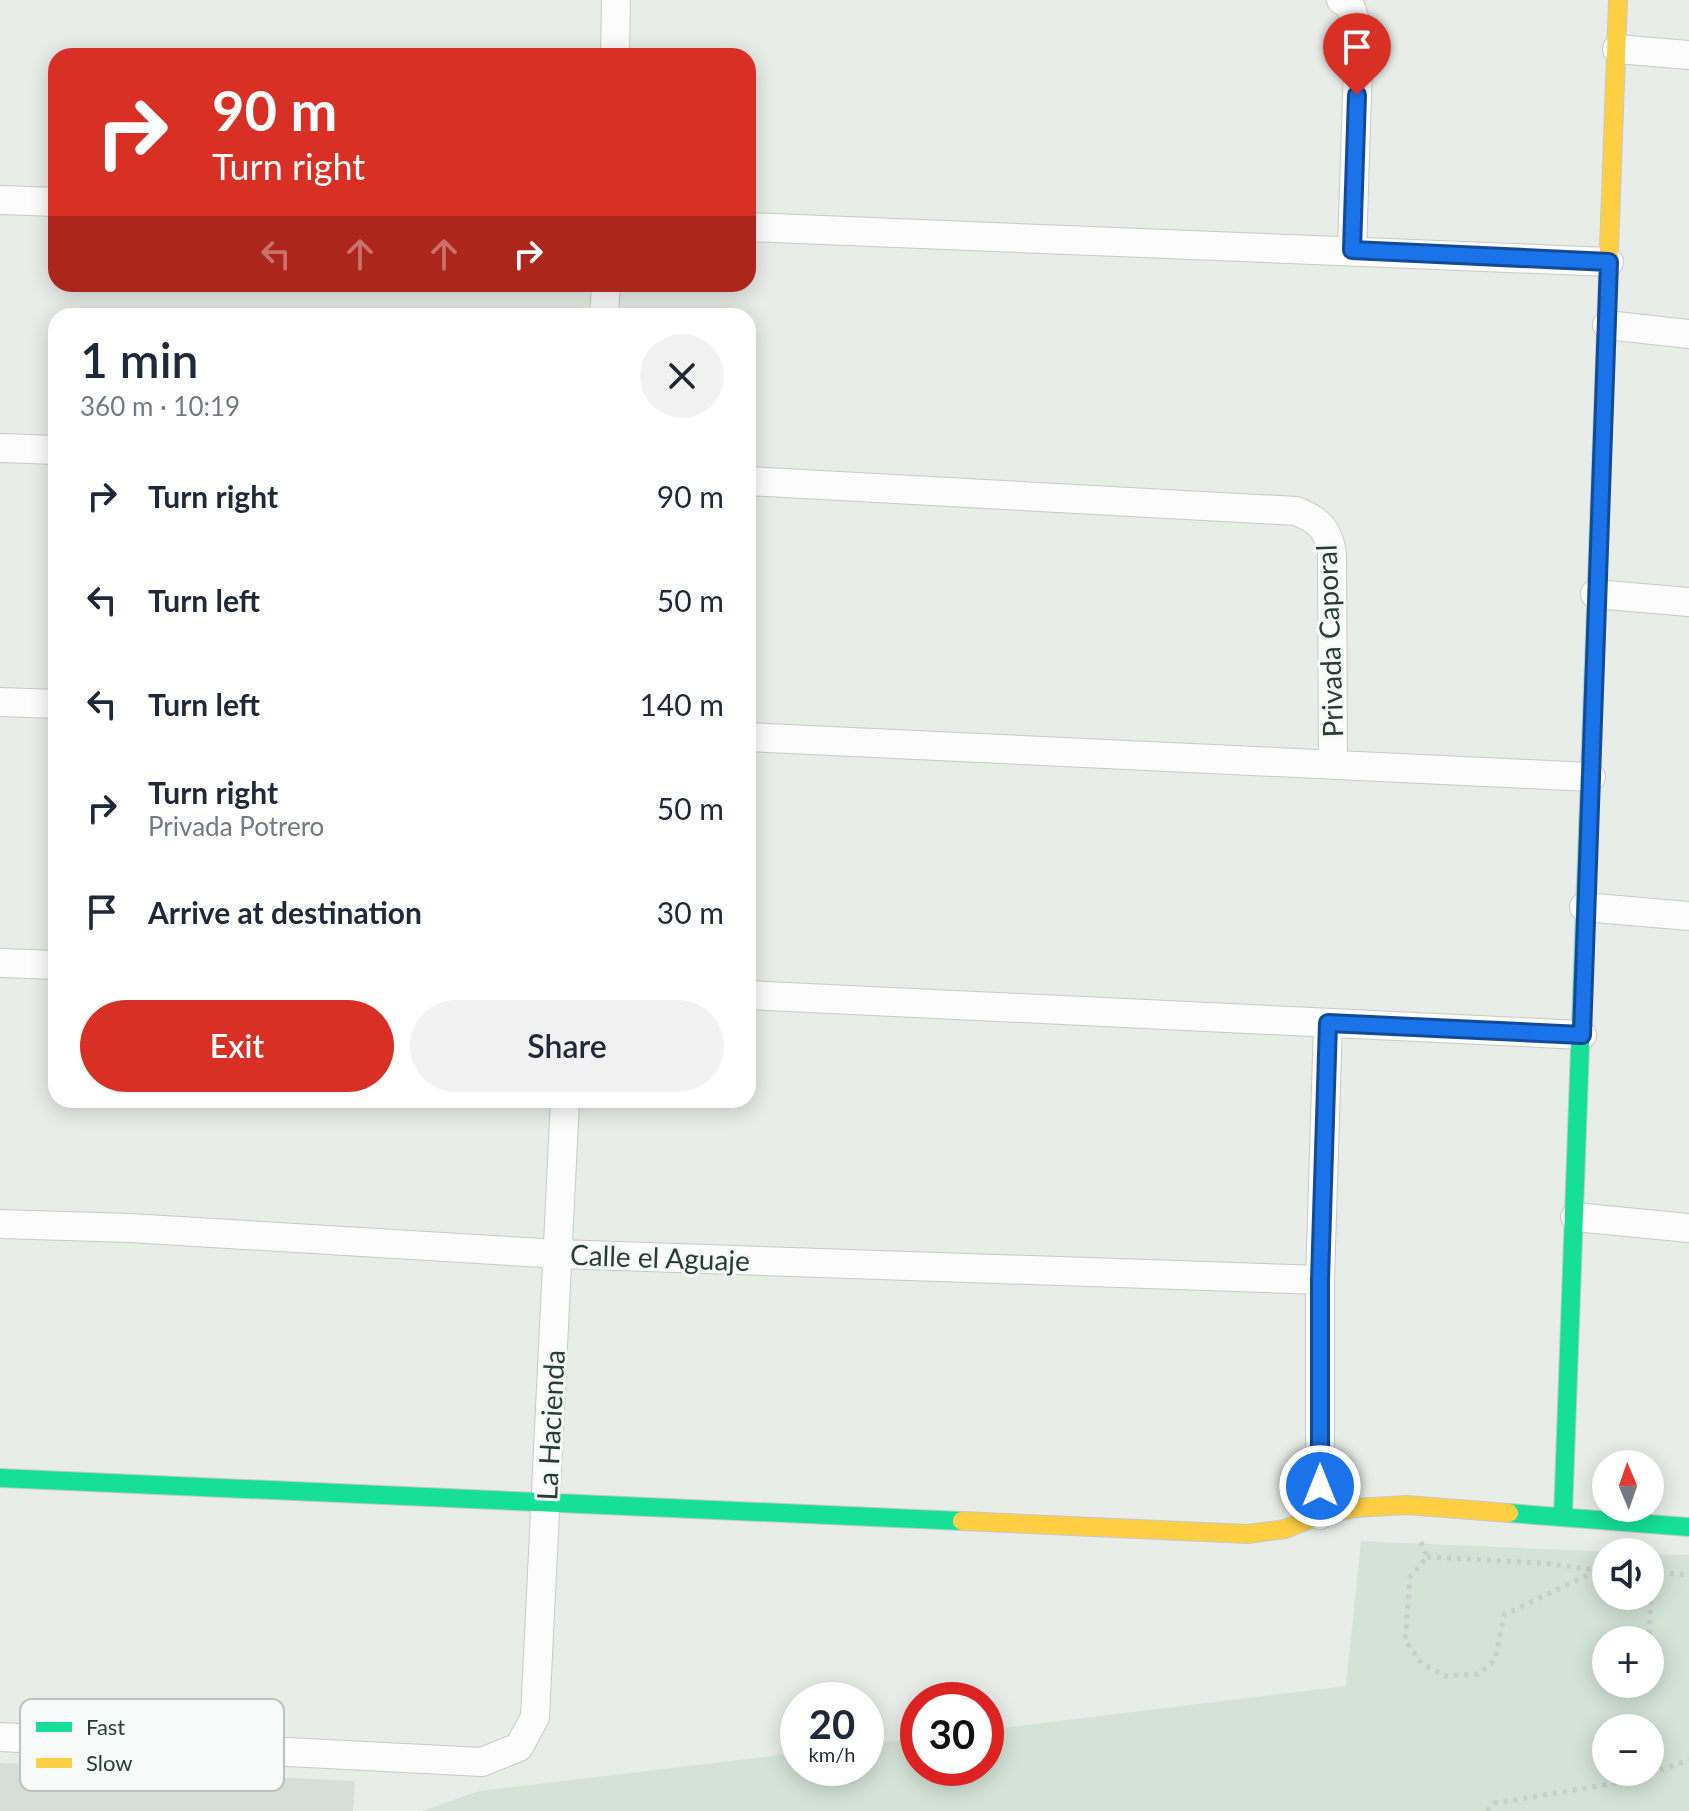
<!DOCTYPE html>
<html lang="en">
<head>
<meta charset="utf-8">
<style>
	body { margin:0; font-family:Lato,sans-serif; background:#f2f2f3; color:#1f2937; height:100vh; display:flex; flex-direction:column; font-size:30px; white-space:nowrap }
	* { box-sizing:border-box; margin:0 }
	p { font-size:26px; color:#747a83 }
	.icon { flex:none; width:44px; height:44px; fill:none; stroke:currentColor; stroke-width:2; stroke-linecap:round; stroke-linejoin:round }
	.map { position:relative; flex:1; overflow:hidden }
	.drawer { position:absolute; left:48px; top:308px; width:708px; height:800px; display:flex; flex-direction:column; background:#fff; border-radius:24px; box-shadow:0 4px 20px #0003 }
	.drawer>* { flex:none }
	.banner { position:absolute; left:48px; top:48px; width:708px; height:244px; border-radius:24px; box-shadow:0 4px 20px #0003; background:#d93025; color:#fff; overflow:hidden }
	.needle { width:52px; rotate:358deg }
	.tools { position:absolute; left:1592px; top:1450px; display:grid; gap:16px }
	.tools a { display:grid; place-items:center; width:72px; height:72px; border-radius:50%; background:#fff; box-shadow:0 4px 20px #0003; font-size:40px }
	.speed { position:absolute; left:780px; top:1682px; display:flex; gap:16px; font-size:40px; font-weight:700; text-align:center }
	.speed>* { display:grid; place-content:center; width:104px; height:104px; border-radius:50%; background:#fff; box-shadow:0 4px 20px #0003; line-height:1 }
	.speed small { font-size:20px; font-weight:400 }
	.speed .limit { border:12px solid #d22; background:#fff; color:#111 }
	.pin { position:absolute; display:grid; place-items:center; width:68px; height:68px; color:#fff; margin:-82px -34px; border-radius:50% 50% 50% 0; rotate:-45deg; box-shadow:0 0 8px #0007 }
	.pin .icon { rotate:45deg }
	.me { position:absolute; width:88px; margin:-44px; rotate:0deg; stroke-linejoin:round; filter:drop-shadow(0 0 6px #0008) }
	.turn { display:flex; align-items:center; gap:28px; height:168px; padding:0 32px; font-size:36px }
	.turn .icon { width:104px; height:104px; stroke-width:2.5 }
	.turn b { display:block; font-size:56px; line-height:68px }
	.lanes { display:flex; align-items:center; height:76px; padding:0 32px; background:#0003; justify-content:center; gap:40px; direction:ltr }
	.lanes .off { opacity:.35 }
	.round { display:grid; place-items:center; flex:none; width:84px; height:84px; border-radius:42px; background:#f2f2f3 }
	.summary { display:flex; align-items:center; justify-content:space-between; height:136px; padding:0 32px }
	h1 { font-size:48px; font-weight:600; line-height:60px }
	.cta { display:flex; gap:16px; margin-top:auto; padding:16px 32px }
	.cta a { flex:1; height:92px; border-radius:48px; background:#d93025; color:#fff; font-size:32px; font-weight:600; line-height:92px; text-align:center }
	.cta a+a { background:#f2f2f3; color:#1f2937 }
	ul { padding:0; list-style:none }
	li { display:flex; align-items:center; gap:24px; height:104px; padding:0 32px }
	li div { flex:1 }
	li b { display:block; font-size:30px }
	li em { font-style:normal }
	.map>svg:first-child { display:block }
</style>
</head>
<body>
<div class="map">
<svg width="1689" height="1811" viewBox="0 0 1689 1811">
	<rect width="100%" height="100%" fill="#e8edea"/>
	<!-- built -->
	<path fill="#d7deda" d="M0,1763L355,1781L353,1811H0Z"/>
	<!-- green -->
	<path fill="#d3e4d7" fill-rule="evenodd" d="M1361,1541L1610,1552H1606V1596H1650V1554L1689,1555V1811H422L479,1791L798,1753V1768H866V1744L918,1738V1768H986V1730L1346,1686ZM1606,1640H1650V1684H1606ZM1606,1728H1650V1772H1606Z"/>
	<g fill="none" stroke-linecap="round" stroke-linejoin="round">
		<!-- street casing -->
		<g stroke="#c5cac7" stroke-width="30">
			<path id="street" d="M1341,0L1350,5L1359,33L1352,250
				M1617,49L1689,55
				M615,56L616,0
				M0,200L56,202
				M748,227L1609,262
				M604,316L606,284
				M1607,325L1689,334
				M0,448L56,450
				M748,481L1296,511C1319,520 1328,529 1332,553L1333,765
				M1595,594L1689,602
				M0,702L56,704
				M748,737L1591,777
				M1584,907L1689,916
				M0,963L56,965
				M748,995L1582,1035
				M1575,1217L1689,1228
				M0,1224L130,1228L559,1254L1320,1280
				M1320,1515V1280L1328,1023
				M0,1737L482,1762L519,1747L535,1717L565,1100"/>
		</g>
		<!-- fast casing -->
		<g stroke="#c4cac7" stroke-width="20">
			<path id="fast" d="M0,1478L962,1521
				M1509,1513L1689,1527
				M1563,1515L1602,442"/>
		</g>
		<!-- slow casing -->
		<g stroke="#c4cac7" stroke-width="20">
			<path id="slow" d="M1602,442L1618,0
				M962,1521L1248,1534L1285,1529L1320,1515L1355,1508L1406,1505L1509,1513"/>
		</g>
		<!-- path -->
		<path stroke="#c7cecb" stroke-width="5" stroke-dasharray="4 6" stroke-linecap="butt" d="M1421,1542L1427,1557L1410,1577L1405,1640L1422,1664L1446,1676L1478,1674L1495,1660L1504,1615L1598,1570H1606
			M1427,1557L1542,1563L1597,1570
			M1650,1572L1689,1575
			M1649,1634L1653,1559
			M1487,1811L1495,1803L1629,1781L1689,1760"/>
		<!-- street -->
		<use href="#street" stroke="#fcfcfc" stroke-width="28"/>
		<!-- fast -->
		<use href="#fast" stroke="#16e098" stroke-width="18"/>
		<!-- slow -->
		<use href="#slow" stroke="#ffcf43" stroke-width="18"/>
	</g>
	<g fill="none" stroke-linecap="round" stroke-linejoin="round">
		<!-- route casing -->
		<g stroke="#114b97" stroke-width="20">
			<path id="route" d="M1320,1486V1280L1328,1023L1582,1035L1609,262L1352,250L1357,95"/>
		</g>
		<!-- route -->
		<use href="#route" stroke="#1a73e8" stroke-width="14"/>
	</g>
	<g text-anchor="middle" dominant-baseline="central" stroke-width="6" stroke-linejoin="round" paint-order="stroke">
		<!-- street labels -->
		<g font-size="28" fill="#273e37" stroke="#f7faf9">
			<text transform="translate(1329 641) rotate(-92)">Privada Caporal</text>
			<text transform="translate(660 1257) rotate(2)">Calle el Aguaje</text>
			<text transform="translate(550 1425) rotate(-87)">La Hacienda</text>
		</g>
	</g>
	<!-- legend -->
	<rect x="20" y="1699" width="264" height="92" rx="12" fill="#f7faf9" stroke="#b9c2bf" stroke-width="2"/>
	<rect x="36" y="1722" width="36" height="10" fill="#16e098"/>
	<rect x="36" y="1758" width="36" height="10" fill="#ffcf43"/>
	<g font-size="22" fill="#273e37">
		<text x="86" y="1735">Fast</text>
		<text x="86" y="1771">Slow</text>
	</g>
</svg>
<div class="tools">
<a><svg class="needle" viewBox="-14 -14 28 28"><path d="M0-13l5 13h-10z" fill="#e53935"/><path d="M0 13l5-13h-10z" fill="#747a83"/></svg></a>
<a><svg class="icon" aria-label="sound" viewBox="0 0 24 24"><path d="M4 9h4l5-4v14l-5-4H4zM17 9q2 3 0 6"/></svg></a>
<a>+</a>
<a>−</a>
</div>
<div class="speed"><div>20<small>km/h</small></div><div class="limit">30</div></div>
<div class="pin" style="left:1357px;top:95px;background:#d93025"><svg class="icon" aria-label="arrive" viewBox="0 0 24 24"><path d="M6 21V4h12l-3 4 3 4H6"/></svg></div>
<svg class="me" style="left:1320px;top:1486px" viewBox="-20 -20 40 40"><circle r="17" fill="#1a73e8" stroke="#fff" stroke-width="3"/><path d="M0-11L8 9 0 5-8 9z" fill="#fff"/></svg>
<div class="banner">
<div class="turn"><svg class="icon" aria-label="right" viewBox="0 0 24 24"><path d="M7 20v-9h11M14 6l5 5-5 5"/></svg><div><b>90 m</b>Turn right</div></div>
<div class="lanes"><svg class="icon off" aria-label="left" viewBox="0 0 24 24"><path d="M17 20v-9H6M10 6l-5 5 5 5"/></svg><svg class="icon off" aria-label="ahead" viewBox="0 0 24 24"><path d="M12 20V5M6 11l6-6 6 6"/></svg><svg class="icon off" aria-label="ahead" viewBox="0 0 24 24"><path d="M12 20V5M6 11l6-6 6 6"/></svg><svg class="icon" aria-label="right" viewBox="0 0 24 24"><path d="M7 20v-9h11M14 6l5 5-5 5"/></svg></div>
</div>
<section class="drawer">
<div class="summary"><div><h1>1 min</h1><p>360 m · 10:19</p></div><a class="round"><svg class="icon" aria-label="close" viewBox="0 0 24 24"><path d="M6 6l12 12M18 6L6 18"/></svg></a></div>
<ul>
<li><svg class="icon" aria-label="right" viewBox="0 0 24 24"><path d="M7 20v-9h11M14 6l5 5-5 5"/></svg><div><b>Turn right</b></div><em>90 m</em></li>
<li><svg class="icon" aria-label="left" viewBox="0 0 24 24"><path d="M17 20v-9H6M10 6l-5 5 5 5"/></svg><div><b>Turn left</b></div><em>50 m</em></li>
<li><svg class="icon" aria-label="left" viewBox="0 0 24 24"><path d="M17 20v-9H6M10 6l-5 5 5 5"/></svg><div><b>Turn left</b></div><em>140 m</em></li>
<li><svg class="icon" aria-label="right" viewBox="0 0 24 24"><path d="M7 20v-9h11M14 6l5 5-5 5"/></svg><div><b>Turn right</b><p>Privada Potrero</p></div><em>50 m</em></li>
<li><svg class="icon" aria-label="arrive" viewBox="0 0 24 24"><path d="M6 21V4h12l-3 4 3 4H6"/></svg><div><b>Arrive at destination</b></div><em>30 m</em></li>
</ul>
<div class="cta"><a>Exit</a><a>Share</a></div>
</section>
</div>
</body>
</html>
